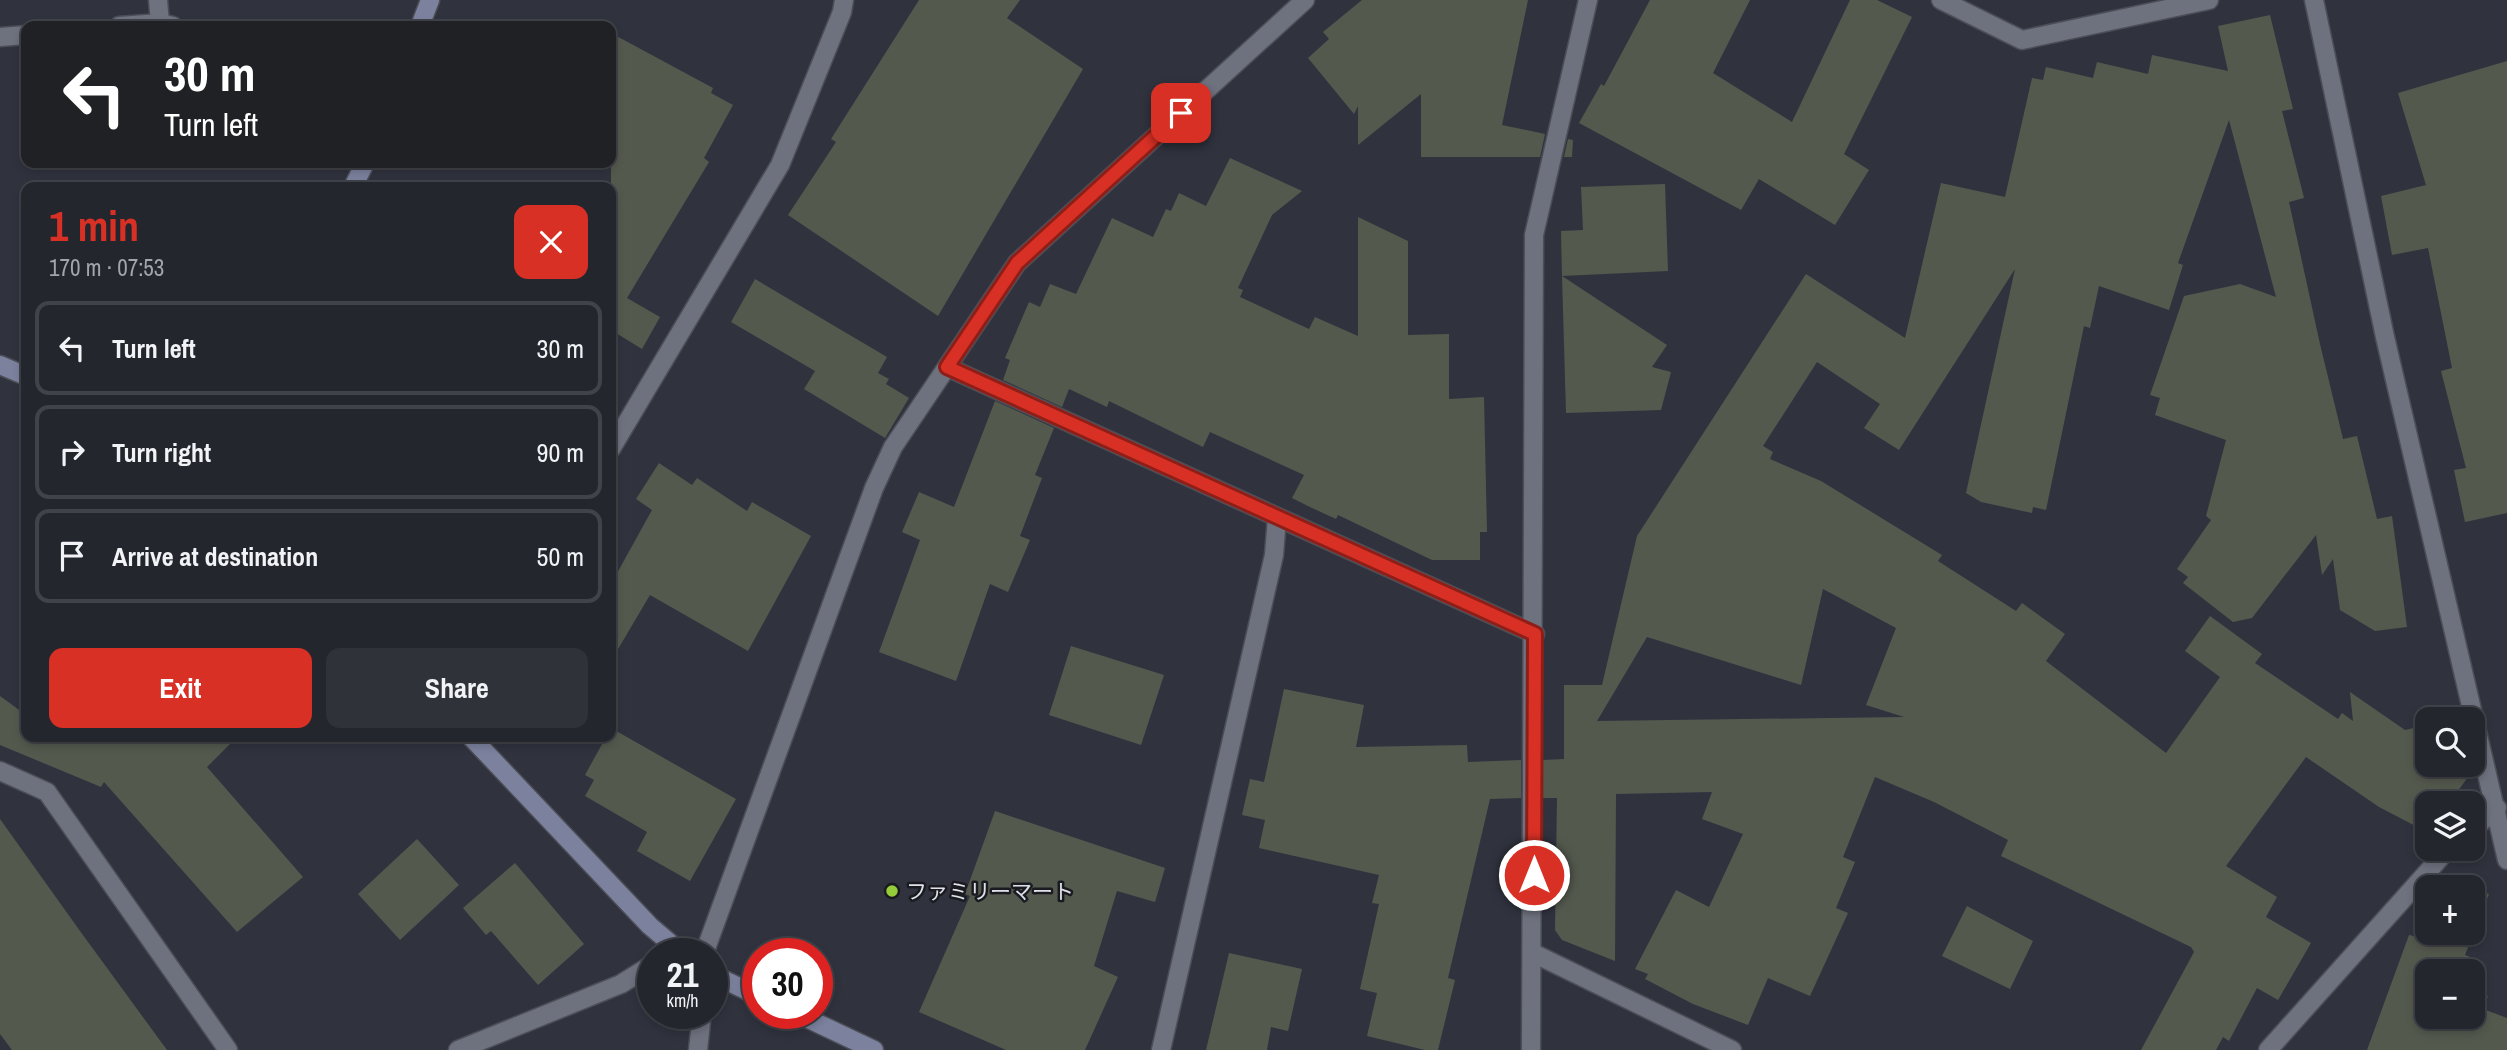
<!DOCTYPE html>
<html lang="en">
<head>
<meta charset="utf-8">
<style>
	body { margin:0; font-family:"Archivo Narrow","Noto Sans JP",sans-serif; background:#30323a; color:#f1f3f6; height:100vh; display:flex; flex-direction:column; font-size:26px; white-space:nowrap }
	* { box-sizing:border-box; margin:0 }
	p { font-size:23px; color:#a3a5aa }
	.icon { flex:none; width:38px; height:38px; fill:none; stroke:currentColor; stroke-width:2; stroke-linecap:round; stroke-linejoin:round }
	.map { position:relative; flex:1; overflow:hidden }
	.sheet { position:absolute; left:21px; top:182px; width:595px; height:560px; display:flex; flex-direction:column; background:#24262e; border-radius:14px; box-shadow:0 4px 10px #0003,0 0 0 2px #41434a }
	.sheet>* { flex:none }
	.top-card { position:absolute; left:21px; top:21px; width:595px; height:147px; border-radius:14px; box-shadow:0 4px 10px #0003,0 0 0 2px #41434a; background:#202124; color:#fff; overflow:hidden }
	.controls { position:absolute; left:2415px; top:707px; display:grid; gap:14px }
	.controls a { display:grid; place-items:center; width:70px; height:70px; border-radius:14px; background:#24262e; box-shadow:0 4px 10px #0003,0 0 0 2px #41434a; font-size:35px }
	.speed { position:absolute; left:637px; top:938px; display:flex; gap:14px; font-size:35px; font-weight:700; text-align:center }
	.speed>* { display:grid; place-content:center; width:91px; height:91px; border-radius:50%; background:#24262e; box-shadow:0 4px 10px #0003,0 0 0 2px #41434a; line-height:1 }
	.speed small { font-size:18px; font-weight:400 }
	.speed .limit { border:10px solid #d22; background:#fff; color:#111 }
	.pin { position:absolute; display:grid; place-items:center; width:60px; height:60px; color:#fff; margin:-30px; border-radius:14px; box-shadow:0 4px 10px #0006 }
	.me { position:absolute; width:77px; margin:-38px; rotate:0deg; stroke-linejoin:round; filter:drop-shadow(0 0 5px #0008) }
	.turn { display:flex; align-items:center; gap:24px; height:147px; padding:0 28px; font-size:32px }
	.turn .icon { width:91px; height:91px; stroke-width:2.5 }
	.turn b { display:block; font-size:49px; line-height:60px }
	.round { display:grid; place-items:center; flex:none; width:74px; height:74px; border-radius:14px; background:#30323a }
	.head { display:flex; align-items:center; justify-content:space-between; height:119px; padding:0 28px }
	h1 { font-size:42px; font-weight:800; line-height:52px; color:#d93025 }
	.cta { display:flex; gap:14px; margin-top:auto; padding:14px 28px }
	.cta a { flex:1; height:80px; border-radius:14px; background:#d93025; color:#fff; font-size:28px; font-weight:800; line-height:80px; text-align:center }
	.cta a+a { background:#30323a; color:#f1f3f6 }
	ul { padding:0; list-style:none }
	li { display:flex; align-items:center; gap:21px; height:94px; margin:0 14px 10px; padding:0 14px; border:4px solid #41434a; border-radius:14px }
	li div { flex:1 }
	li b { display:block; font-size:26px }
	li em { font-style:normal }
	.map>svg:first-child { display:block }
</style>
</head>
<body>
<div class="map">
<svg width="2507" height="1050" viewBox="0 0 2507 1050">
	<rect width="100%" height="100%" fill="#30333e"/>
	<!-- building -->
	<path fill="#54594e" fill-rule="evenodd" d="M919,0H1020L1007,18L1083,69L938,316L788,215L836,142L831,139Z
		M1362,0H1528L1502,125L1545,134L1540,157H1421V94L1358,145V106L1354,114L1308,58L1329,39L1323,32Z
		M1650,0H1750L1713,73L1792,122L1850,0H1877L1912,17L1844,154L1869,170L1835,225L1759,179L1741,210L1579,123L1601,84L1604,86Z
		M2270,15L2293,109L2282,111L2304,198L2289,202L2320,344L2343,439L2357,436L2377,519L2392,516L2407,627L2375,631L2340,610L2333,559L2322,575L2316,535L2252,618L2233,622L2183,583L2188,577L2177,569L2211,520L2206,516L2226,440L2155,415L2160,398L2150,395L2184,296L2240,284L2276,297L2229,120L2178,263L2183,265L2169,310L2099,286L2090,328L2084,326L2046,510L2033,507L2032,513L1981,502L1966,493L2015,269L1899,450L1864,428L1880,404L1817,362L1763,446L1773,452L1770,459L1821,481L1942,555L1938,561L2016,611L2022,603L2065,634L2046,661L2166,753L2220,677L2185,651L2210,616L2262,654L2255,663L2338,719L2342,713L2353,721L2350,692L2405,730L2427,725V765H2473L2474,769L2449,803H2427V832L2379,807L2306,757L2226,866L2277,897L2266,917L2311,943L2278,1000L2257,988L2229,1041L2223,1037L2216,1050H2141L2194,952L2191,947L2001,856L2008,840L1934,802L1875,777L1843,857L1855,862L1836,908L1848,913L1810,996L1768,978L1748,1025L1693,1004L1645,979L1648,974L1635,969L1676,890L1709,907L1743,834L1702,819L1712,792L1616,794L1615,961L1562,940L1555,930L1557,798H1543V760L1564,759V685H1602L1637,536L1806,274L1905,338L1941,183L2005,197L2032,78L2043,80L2046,67L2093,78L2097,62L2148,74L2152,55L2228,71L2218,26ZM1823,589L1896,628L1866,705L1904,717L1597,721L1647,637L1801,685Z
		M611,33L713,88L711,93L733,105L704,158L709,162L627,298L660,317L642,349L611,330Z
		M2507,61V513L2465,522L2454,470L2466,468L2441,371L2452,368L2428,248L2392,255L2381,196L2426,185L2398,93Z
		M1568,139L1573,140L1572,157H1564Z
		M1230,158L1302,191L1272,215L1238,288L1243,290L1240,297L1309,329L1315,317L1358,336V217L1408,241V335L1449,334V399L1484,397L1487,532H1480V560H1432L1338,515L1336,519L1312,508L1292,498L1304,475L1210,432L1203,447L1109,401L1107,407L1069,389L1062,407L1003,380L1010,360L1005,358L1029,302L1040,307L1050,284L1076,294L1112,218L1153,237L1166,209L1171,211L1179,193L1206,206Z
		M1665,184L1668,271L1562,276L1561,231L1583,230L1581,187Z
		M1562,276L1667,345L1652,367L1671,372L1661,410L1566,413Z
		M755,279L887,357L878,373L889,379L886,384L909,398L885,438L804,389L815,371L731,322Z
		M995,401L1054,428L1035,475L1042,478L1020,536L1030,540L1008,592L990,584L956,681L879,652L920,540L902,532L919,492L954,507Z
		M659,463L692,485L697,478L747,511L752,502L811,536L748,651L650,595L611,661V584L652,510L636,499Z
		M1071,646L1164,675L1141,745L1049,715Z
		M1284,689L1364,705L1356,747L1467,745L1468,762L1521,760V798L1490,799L1448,978L1455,980L1438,1050H1425L1367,1036L1377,993L1360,989L1379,904L1372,903L1379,875L1259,848L1265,820L1242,815L1250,779L1264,782Z
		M0,696L26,715V737H237L207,767L303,877L237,932L104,782L101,787L0,745Z
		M611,728L736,799L690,881L637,851L647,832L585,796L594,780L585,775L606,737H611Z
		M995,811L1165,868L1155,902L1117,891L1094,966L1118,977L1085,1050H1006L919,1012L970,896L965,894Z
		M0,819L80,931L167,1050H12L0,1034Z
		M417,839L459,885L400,940L358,894Z
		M515,863L584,944L538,985L491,931L486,935L463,908Z
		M2440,875L2471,887H2432Z
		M2473,888L2489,894L2465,955L2483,962L2473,989V971H2427V1017H2473V989L2488,996L2483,1009L2507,1018V1050H2367L2409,935L2414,936L2427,901V933H2473Z
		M1967,906L2033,941L2010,989L1942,956Z
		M1229,953L1302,969L1288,1031L1271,1027L1267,1050H1206Z"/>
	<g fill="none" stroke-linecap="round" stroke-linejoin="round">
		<!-- lane casing -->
		<g stroke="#4c4e57" stroke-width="21">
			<path id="lane" d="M2473,829L2497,808
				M698,1050L702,1013
				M2268,1050L2448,849"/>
		</g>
		<!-- street casing -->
		<g stroke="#4c4e57" stroke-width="21">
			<path id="street" d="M158,0L160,23
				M1941,0L2022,40L2209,0
				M2314,0L2385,337L2507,860
				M119,26L160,23L173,26
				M0,37L26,35
				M947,367L1535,634
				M611,449L780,165L842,12L844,0
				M0,771L47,792L228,1050
				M1533,953L1732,1050
				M704,954L874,488L893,447L1017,263L1305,0
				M458,1050L621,984L653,964
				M1161,1050L1274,555L1277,517
				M1531,1050L1534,235L1588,0"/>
		</g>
		<!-- secondary casing -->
		<g stroke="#4c4e57" stroke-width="21">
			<path id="secondary" d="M420,26L430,0
				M353,187L365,163
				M0,365L26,376
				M471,737L650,926L683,954
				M712,974L758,996
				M796,1013L874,1050"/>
		</g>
		<!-- lane -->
		<use href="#lane" stroke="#6e717e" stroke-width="18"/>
		<!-- street -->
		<use href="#street" stroke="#6e717e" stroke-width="18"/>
		<!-- secondary -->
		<use href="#secondary" stroke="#7c829e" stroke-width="18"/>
	</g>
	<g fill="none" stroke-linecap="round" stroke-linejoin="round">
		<!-- route casing -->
		<g stroke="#8d1f18" stroke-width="18">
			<path id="route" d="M1181,113L1017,263L947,367L1535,634L1534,875"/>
		</g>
		<!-- route -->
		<use href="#route" stroke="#d93025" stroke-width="12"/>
	</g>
	<!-- markers -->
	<circle fill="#95cc3a" stroke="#1a1b20" stroke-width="2.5" cx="892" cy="891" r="7"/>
	<g text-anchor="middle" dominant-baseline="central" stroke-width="5" stroke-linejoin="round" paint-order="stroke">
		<!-- poi labels -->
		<g font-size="21" fill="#dfe1e8" stroke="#1a1b20" text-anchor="start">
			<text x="906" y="891">ファミリーマート</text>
		</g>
	</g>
</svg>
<div class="controls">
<a><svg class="icon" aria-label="search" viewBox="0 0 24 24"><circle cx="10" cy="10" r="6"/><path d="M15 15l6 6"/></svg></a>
<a><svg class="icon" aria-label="layers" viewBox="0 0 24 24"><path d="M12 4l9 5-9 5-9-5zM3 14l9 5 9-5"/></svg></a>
<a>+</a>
<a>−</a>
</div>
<div class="speed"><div>21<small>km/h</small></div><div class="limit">30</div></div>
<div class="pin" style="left:1181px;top:113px;background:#d93025"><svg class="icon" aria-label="arrive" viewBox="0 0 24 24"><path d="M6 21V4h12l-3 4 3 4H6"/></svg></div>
<svg class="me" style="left:1534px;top:875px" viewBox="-20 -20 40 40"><circle r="17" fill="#d93025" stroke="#fff" stroke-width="3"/><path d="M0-11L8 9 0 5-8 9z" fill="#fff"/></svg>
<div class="top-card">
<div class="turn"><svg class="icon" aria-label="left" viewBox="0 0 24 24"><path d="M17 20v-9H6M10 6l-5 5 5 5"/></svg><div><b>30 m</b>Turn left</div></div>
</div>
<section class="sheet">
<div class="head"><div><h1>1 min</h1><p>170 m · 07:53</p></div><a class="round" style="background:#d93025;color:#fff"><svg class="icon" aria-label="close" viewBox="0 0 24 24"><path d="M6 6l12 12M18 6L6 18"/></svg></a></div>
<ul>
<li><svg class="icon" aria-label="left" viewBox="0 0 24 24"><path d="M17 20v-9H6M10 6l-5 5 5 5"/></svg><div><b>Turn left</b></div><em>30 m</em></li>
<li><svg class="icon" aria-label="right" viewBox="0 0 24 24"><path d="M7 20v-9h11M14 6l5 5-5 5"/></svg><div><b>Turn right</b></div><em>90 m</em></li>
<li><svg class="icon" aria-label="arrive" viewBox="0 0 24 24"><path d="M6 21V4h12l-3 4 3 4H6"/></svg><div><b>Arrive at destination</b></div><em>50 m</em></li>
</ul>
<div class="cta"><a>Exit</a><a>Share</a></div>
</section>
</div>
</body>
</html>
